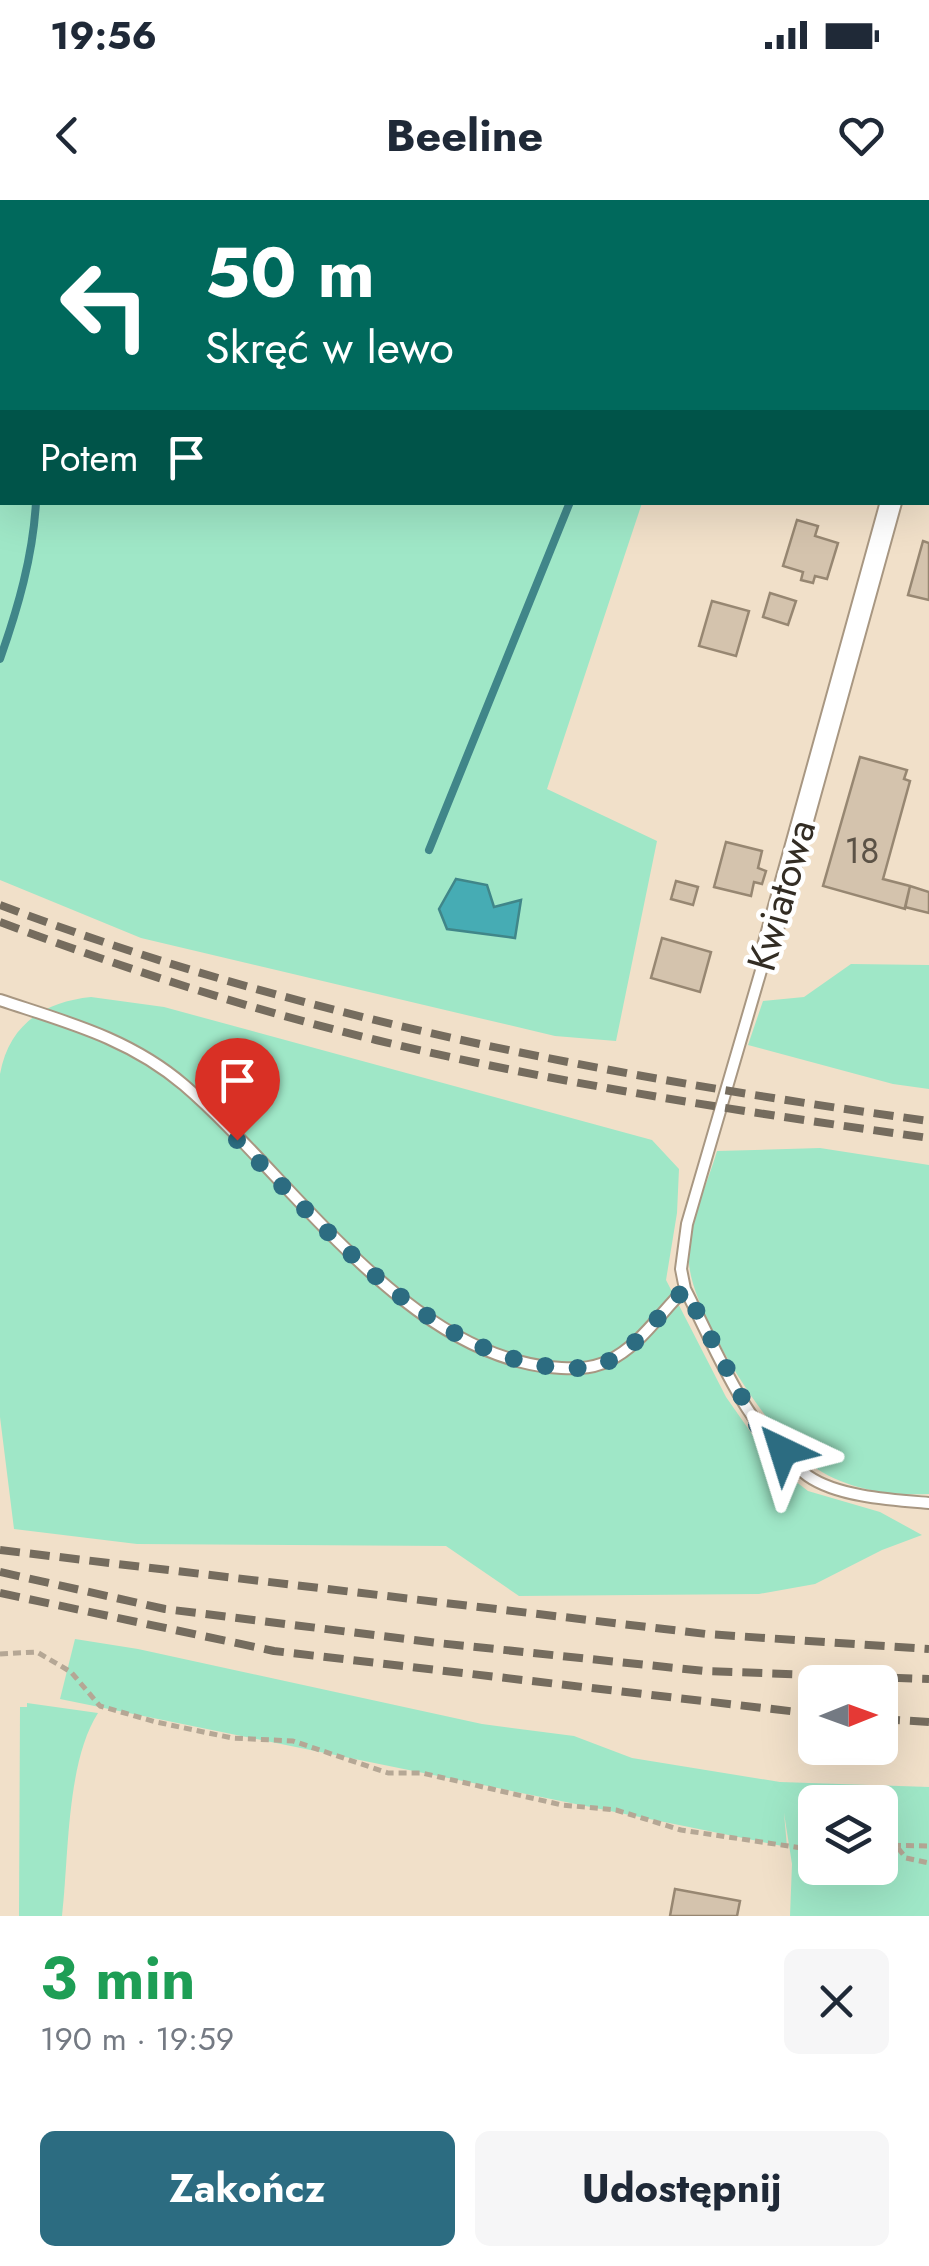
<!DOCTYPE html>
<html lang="pl">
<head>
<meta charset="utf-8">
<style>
	body { margin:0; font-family:Jost,sans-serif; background:#f6f6f7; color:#1f2937; height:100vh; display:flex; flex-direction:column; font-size:38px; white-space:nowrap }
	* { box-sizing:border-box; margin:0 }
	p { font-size:32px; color:#747a83 }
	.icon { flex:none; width:55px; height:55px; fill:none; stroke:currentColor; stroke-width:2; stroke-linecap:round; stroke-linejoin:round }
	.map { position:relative; height:1716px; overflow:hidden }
	.side { display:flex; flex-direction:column; background:#fff; flex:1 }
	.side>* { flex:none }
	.top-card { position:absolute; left:0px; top:0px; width:930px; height:305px; box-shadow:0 10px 40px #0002; background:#00695c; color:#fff; overflow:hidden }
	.needle { width:65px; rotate:89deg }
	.buttons { position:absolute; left:798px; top:1465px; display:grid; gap:20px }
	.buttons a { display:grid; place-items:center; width:100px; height:100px; border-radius:15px; background:#fff; box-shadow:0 10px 40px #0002; font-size:50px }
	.pin { position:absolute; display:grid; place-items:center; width:85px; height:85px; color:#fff; margin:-102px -42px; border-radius:50% 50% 50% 0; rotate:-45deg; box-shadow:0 0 10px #0007 }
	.pin .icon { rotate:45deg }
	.me { position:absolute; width:110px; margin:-55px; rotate:319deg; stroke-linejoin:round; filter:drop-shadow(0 0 8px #0008) }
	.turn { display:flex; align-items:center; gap:35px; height:210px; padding:0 40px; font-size:45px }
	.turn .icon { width:130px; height:130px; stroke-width:2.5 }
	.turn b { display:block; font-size:70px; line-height:85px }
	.then { display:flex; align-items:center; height:95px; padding:0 40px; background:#0003; gap:20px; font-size:38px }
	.round { display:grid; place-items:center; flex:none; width:105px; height:105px; border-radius:15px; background:#f6f6f7 }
	.summary { display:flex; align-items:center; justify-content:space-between; height:170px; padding:0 40px }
	h1 { font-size:60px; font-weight:700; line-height:75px; color:#1e9e55 }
	.cta { display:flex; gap:20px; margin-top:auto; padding:20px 40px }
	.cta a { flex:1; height:115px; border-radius:15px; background:#2c6c81; color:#fff; font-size:40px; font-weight:700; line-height:115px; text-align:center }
	.cta a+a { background:#f6f6f7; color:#1f2937 }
	.status { display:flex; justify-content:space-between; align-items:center; height:70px; padding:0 50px; background:#fff; direction:ltr }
	.status svg { height:28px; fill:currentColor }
	header { display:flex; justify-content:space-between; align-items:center; height:130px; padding:0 40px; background:#fff; font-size:45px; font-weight:700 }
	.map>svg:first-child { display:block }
</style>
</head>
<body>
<div class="status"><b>19:56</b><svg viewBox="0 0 49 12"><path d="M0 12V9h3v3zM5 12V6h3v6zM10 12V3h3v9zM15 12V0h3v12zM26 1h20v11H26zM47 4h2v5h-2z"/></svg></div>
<header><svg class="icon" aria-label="back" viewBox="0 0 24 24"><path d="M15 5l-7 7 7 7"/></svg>Beeline<svg class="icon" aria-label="heart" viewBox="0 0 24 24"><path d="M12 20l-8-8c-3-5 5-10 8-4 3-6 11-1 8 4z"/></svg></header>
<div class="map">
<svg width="929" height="1716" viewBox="0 0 929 1716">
	<rect width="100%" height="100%" fill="#f1e0c9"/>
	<!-- green -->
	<path fill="#9fe7c7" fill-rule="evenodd" d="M0,105L2,302L642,303L547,589L657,641L616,841L555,836L141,738L0,680Z
		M851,764L929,765V889L893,884L748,845L763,801L804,797Z
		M91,797L164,807L652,940L679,969L677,1013L666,1080L726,1197L773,1264L808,1291L880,1312L922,1335L882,1350L815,1384L759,1394L519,1396L446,1346L137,1344L14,1329L0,1217V874C9,825 43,802 91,797Z
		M820,948L929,965V1294C891,1296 850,1290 817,1269C773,1242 692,1114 689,1063C687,1027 707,985 717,951Z
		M75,1439L138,1449L482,1524L574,1536L632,1558L780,1582L929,1587V1716H790L792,1664L784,1613L787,1647L60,1499ZM815,1602H880V1668H815Z
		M27,1503L98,1513C66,1563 69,1657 62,1716H19L20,1507H27Z"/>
	<!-- water -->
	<path fill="#46acb4" stroke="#408689" stroke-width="2.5" d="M456,679L487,685L494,707L521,700L515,738L447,729L439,709Z"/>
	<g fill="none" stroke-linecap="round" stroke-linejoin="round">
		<!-- stream -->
		<path stroke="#408689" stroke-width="8" d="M703,2L704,0
			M0,459C18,408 33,356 36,302
			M429,650L570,302"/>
	</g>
	<!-- building -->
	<path fill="#d4c3ad" stroke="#978772" stroke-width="2.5" d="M797,320L818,326L815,336L838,343L827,379L815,376L813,383L801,380L803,372L783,366Z
		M923,341L929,343V400L908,395Z
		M770,393L796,401L788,425L763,417Z
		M712,401L749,411L736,456L699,446Z
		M860,557L907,570L904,579L910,581L883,679L910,686L905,709L823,686Z
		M726,642L762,651L758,668L766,671L762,684L754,682L751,696L714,687Z
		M676,681L698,687L693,705L671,699Z
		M910,686L929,692V713L905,707Z
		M662,738L711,752L700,792L651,778Z
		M675,1689L740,1701L737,1716H670Z"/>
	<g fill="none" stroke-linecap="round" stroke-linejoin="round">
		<!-- service casing -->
		<g stroke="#a89782" stroke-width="14">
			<path id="service" d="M767,750L687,1024L681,1069L685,1089C718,1153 747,1232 808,1276C838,1297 893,1300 929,1303
				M0,800C66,822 129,838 184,885C289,975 402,1151 549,1167C569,1169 590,1170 608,1161C640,1146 660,1113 685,1089"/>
		</g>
		<!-- minor casing -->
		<g stroke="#a89782" stroke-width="24">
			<path id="minor" d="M928,173L929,168
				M767,750L891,302"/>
		</g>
		<!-- path -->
		<path stroke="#b5a795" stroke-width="5" stroke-dasharray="8 5" stroke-linecap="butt" d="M0,1454L37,1452L71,1472L100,1506L156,1522L232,1538L293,1541L388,1573H422L562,1605L616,1610L681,1630L815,1650
			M880,1645L929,1646
			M898,1648L906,1658L929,1663"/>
		<!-- service -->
		<use href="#service" stroke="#fff" stroke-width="10"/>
		<!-- minor -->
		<use href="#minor" stroke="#fff" stroke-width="20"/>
		<!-- rail -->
		<path stroke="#756c5e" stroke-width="8" stroke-dasharray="20 10" stroke-linecap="butt" d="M0,705C300,819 612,877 929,921
			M0,722C123,768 248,809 376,840C558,884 744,912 929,938
			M0,1350L706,1434L929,1449
			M0,1372L165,1409L438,1443L704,1471L929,1479
			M0,1393L274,1451L815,1514
			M880,1519L929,1522"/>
	</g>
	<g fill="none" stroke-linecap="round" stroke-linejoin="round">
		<!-- route -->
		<path stroke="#2c6c81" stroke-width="18" stroke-dasharray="0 32.4" d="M237,940C323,1025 429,1154 554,1167C572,1169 591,1169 607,1162C639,1146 660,1113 685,1089L756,1224L783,1251"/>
	</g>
	<g text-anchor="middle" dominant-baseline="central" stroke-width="9" stroke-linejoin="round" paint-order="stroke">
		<!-- number labels -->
		<g font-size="35" fill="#5b5246">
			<text x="862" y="651">18</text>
		</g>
		<!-- street labels -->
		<g font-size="40" fill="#332d24" stroke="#fff">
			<text transform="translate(781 695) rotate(-74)">Kwiatowa</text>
		</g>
	</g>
</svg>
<div class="buttons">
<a><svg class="needle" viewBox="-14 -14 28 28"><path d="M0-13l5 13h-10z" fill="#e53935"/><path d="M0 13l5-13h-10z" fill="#747a83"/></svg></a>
<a><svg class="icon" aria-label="layers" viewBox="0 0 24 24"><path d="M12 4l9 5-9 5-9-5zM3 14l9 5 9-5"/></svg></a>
</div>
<div class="pin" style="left:237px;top:940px;background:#d93025"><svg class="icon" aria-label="arrive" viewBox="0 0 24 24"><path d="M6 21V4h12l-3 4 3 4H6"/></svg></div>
<svg class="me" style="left:783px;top:1251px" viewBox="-20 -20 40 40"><path d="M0-17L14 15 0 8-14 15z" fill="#2c6c81" stroke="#fff" stroke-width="4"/></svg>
<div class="top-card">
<div class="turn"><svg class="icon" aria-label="left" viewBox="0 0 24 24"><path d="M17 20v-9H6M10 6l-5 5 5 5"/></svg><div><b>50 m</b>Skręć w lewo</div></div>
<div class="then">Potem<svg class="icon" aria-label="arrive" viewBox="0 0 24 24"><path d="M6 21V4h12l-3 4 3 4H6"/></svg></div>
</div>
</div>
<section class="side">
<div class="summary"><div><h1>3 min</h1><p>190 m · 19:59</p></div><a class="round"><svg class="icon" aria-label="close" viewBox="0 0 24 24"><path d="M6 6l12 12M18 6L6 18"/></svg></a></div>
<div class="cta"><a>Zakończ</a><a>Udostępnij</a></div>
</section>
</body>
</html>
